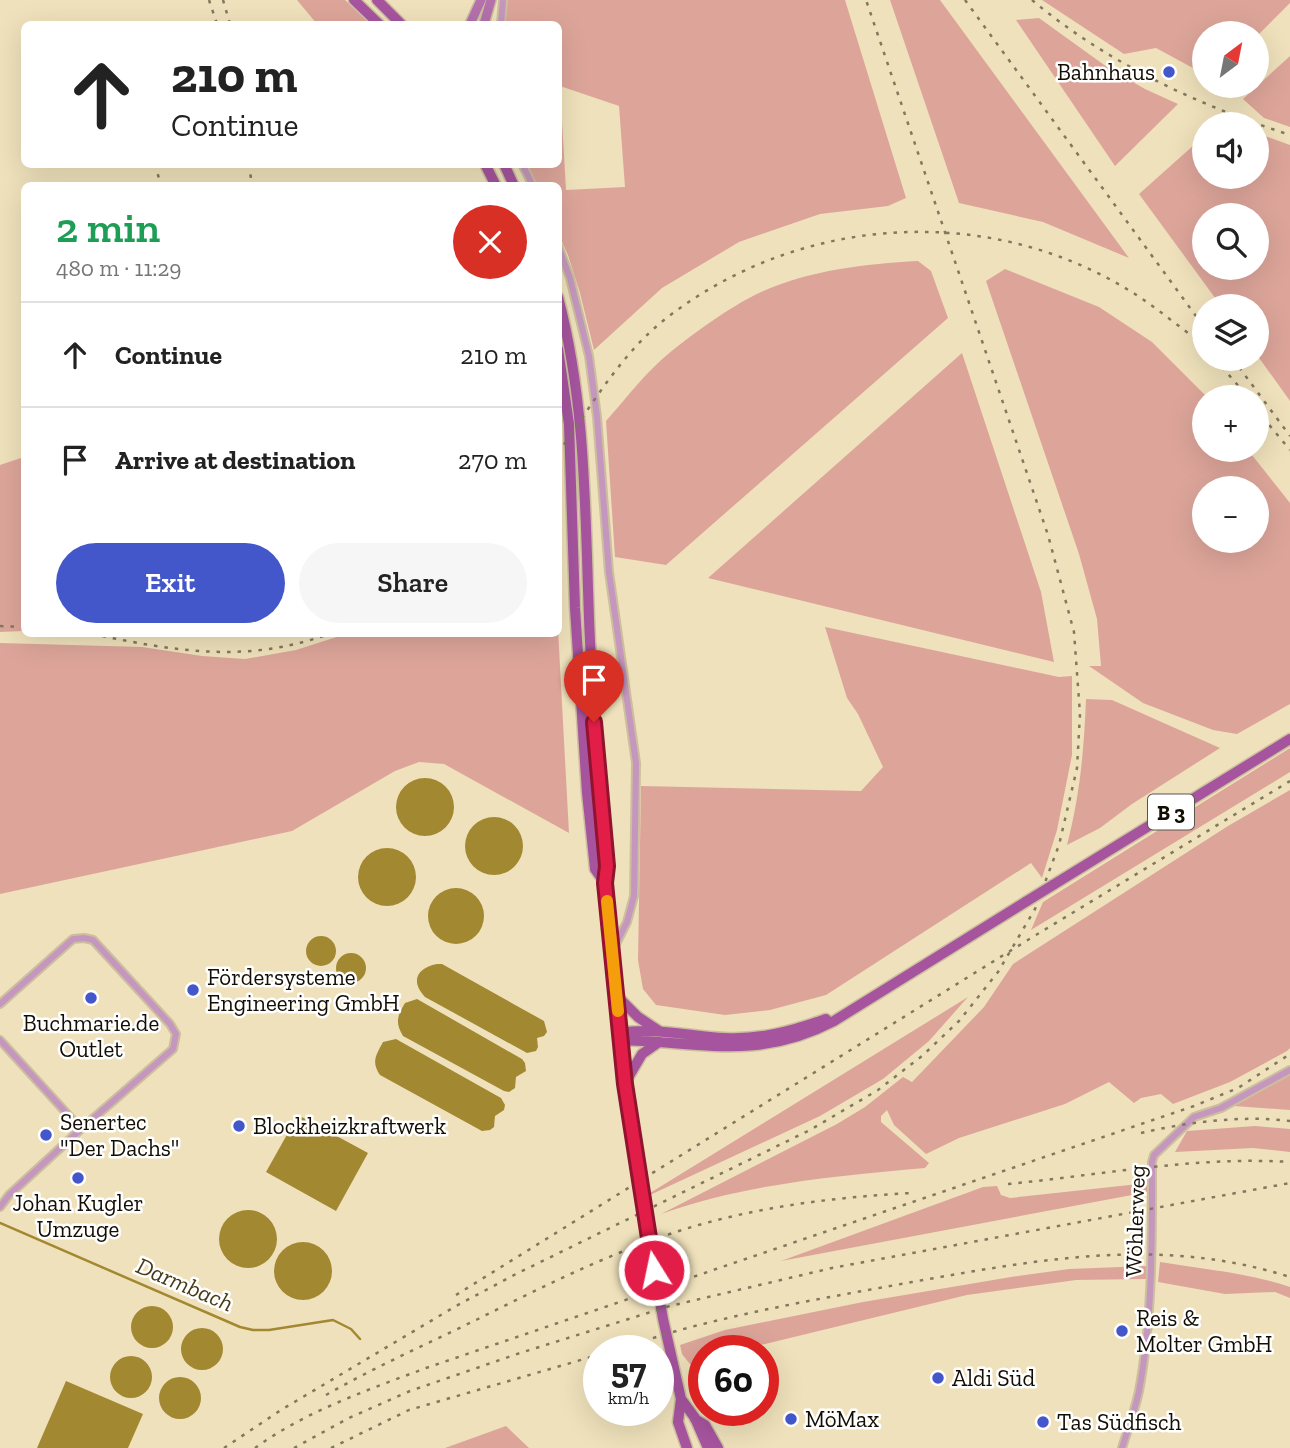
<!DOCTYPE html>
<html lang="en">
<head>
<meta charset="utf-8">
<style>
	body { margin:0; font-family:"Zilla Slab",serif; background:#f6f6f6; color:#222; height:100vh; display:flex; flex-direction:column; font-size:26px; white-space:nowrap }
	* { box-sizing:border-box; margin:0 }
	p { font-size:23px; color:#767676 }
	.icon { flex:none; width:38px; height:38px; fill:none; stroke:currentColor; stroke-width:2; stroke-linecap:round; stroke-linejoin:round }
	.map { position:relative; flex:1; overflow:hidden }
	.panel { position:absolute; left:21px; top:182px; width:541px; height:455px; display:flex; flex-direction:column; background:#fff; border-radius:10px; box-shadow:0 7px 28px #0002 }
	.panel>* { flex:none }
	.guide { position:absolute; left:21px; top:21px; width:541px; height:147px; border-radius:10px; box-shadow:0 7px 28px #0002; background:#fff; color:#222; overflow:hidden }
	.needle { width:46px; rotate:32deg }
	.fabs { position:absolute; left:1192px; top:21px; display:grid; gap:14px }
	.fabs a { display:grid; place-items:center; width:77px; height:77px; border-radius:50%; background:#fff; box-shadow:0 7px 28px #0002; font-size:35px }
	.speed { position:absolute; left:583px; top:1335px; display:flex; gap:14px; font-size:35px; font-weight:700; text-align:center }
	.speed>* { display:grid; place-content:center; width:91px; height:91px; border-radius:50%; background:#fff; box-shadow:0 7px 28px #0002; line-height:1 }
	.speed small { font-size:18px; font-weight:400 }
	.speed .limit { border:10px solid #d22; background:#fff; color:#111 }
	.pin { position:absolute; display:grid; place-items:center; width:60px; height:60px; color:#fff; margin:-72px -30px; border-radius:50% 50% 50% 0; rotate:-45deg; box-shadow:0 0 7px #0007 }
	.pin .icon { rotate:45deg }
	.me { position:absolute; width:77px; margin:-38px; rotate:350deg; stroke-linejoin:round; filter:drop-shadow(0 0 5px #0008) }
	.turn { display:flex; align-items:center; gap:24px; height:147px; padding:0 35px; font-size:32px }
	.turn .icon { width:91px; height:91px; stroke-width:2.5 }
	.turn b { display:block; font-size:49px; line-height:60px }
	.round { display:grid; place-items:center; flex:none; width:74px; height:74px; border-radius:37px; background:#f6f6f6 }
	.summary { display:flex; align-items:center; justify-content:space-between; height:119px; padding:0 35px }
	h1 { font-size:42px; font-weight:600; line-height:52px; color:#1e9e55 }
	.primary-button { display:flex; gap:14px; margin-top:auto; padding:14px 35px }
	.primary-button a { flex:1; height:80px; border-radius:42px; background:#4357cb; color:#fff; font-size:28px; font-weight:600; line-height:80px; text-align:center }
	.primary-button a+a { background:#f6f6f6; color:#222 }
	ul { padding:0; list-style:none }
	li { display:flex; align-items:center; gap:21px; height:105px; padding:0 35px; border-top:2px solid #e0e0e0 }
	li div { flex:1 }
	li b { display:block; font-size:26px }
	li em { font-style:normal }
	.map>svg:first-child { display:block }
</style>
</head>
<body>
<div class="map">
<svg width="1290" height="1448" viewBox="0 0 1290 1448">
	<rect width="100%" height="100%" fill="#efe1bb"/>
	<!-- green -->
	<path fill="#dda59a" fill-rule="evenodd" d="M297,0H345L370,24H317Z
		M507,0H845L906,198L888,206L820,214L739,242L662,288L594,350L580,293L568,255L558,233V186L537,185L528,165L558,164V24H505ZM560,86L619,106L625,187L566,190Z
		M890,0H940L1129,258L1043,222L959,203Z
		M1042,0H1290V3L1257,36L1256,33H1204V74L1156,48L1124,54Z
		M1039,18L1107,67L1145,89L1178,104L1115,166L1016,20Z
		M1290,56V127L1264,118L1243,99Z
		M1257,133L1290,145V401L1257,355L1256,306H1221L1139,194L1204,136V177H1256ZM1204,215H1256V268H1204Z
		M918,261L931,271L948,318L666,565L615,557L606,421C623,402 638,382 656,365C680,342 732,305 761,292C810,270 865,264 918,261Z
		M1005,269L1099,307L1152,342L1207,397H1204V450H1248L1290,503V704L1237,734L1213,730L1143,703L1089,666H1101L1097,619L1079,554L986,281ZM1204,488H1256V541H1204Z
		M962,353L1041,592L1054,662L708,578Z
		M24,457V631L0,632V465Z
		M825,627L1059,677L1072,676V755L1057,830L1042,878L1031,863L826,995L770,1010L725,1015L656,1005L643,989L638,960L641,786L861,791L883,767L858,714L847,698Z
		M558,629L569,833L444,764L419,762L395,771L292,831L0,894V643L142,647L202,656L245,659L296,650L346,634H558Z
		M1086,699L1112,700L1220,748L1132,804L1100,828L1067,845C1080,795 1084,750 1086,699Z
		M1290,748V772L1031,930L1043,902Z
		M1290,790V1048L1287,1051L1230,1082L1173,1104L1161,1094L1141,1098L1134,1103L1109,1082L1065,1104L959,1138L926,1154L894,1125L887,1110L881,1116V1122L929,1163L925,1168C836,1176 745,1184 661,1214L837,1124L865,1107L903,1077L912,1082L984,1007L1013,964L1228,826Z
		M968,997L929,1041L883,1079L820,1116L650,1195V1193Z
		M1290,1073V1110L1234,1106V1103Z
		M1255,1126L1290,1129V1152L1253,1148L1175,1152L1187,1131Z
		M1148,1183V1192L781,1261L983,1187L997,1186L1001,1195L1010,1198Z
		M1160,1262C1203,1269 1248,1273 1290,1287V1298L1275,1292L1225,1294L1158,1282Z
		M1147,1266L1146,1279L1076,1280L967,1295L736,1351H704L703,1394L697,1373L682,1354L680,1345L725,1330L863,1302L1011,1277L1069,1269Z
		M506,1426L529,1448H445Z"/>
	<!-- water -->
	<path fill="#a38832" d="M396 807a29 29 0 1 1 58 0a29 29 0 1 1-58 0Z
		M465 846a29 29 0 1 1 58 0a29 29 0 1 1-58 0Z
		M358 877a29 29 0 1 1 58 0a29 29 0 1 1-58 0Z
		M428 916a28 28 0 1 1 56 0a28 28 0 1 1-56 0Z
		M306 951a15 15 0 1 1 30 0a15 15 0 1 1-30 0Z
		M336 968a15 15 0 1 1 30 0a15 15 0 1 1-30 0Z
		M437,964H442L544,1021L547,1032L544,1036L537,1038L538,1047L536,1051L527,1053L425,997C410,981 417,968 437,964Z
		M417,999L522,1059L525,1063L526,1071L516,1077L515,1088L509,1092L504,1091L403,1036C395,1023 397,1016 405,1003Z
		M396,1039L501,1098L505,1105L504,1110L495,1116L494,1127L490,1130L482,1131L380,1075C371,1062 376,1055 383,1042Z
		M298,1115L368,1153L336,1211L266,1172Z
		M219 1239a29 29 0 1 1 58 0a29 29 0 1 1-58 0Z
		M274 1271a29 29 0 1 1 58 0a29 29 0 1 1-58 0Z
		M131 1327a21 21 0 1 1 42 0a21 21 0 1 1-42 0Z
		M181 1349a21 21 0 1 1 42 0a21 21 0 1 1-42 0Z
		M110 1377a21 21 0 1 1 42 0a21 21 0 1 1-42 0Z
		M159 1398a21 21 0 1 1 42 0a21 21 0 1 1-42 0Z
		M66,1381L143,1414L128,1448H37Z"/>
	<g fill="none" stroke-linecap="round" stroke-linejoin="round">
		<!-- stream -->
		<path stroke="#a38832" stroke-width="2.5" d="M0,1223L240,1327L253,1330H269L333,1320L351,1329L360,1339"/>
		<!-- street casing -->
		<g stroke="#ccbf9e" stroke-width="10">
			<path id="street" d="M501,24L503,0
				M522,164L533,186
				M558,246L570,278L589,356L597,417L609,572L636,763L634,896L627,922L613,950
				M0,1004L73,939L84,938L93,940L170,1024L176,1034L173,1049L81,1129L9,1195L0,1207
				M0,1040L81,1129
				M1122,1448C1128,1429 1135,1410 1139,1391C1153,1316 1152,1238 1152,1162L1154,1155L1194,1117L1221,1108L1290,1070"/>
		</g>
		<!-- secondary casing -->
		<g stroke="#ccbf9e" stroke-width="12">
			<path id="secondary" d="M470,24L481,0
				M484,24L491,0"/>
		</g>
		<!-- primary casing -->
		<g stroke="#ccbf9e" stroke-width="13">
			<path id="primary" d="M354,0L379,24
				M377,0L401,24
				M485,164L496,186
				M504,164L514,186
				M558,297C586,402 585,510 589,618C592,701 600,784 607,866L605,883L625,1084L637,1171L663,1319L681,1399L695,1418L708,1448
				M558,349L569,424L575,608L587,793L595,869L605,883
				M1053,885L1290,739
				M617,996L638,1017L659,1031
				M620,1033C654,1027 689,1036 724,1038C760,1040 792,1031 826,1019
				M620,1040C701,1042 757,1061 834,1021L1027,901
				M625,1083L642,1054L659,1042
				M681,1399L678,1422L687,1448
				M695,1419L705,1425L718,1448"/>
		</g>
		<!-- street -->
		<use href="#street" stroke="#c597be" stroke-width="6"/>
		<!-- secondary -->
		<use href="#secondary" stroke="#b471ac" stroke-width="9"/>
		<!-- primary -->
		<use href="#primary" stroke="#a6549e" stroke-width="10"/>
		<!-- rail -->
		<path stroke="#81785f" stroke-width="2.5" stroke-dasharray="3.5 7" stroke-linecap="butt" d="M209,0L217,24
			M223,0L230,24
			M965,0L1204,327
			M1032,0C1107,63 1198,105 1290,135
			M155,164L161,186
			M249,164L252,186
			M1215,359L1248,397
			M1233,359L1290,436
			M1256,409L1290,450
			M558,453C590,408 620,355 664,320C810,205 1021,201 1167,317C1180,327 1193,336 1204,347
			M0,626L24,627
			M92,634C176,651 245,664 329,634
			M1141,1133C1188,1122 1242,1115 1290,1121
			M1008,1184C1101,1175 1196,1156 1290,1162
			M456,1295L1031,938L1290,781
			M613,1351C641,1342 670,1332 699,1325C770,1307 841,1295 912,1282C1042,1259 1161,1236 1290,1277
			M326,1395C375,1367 427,1344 478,1319C550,1283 624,1246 702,1224C771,1205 840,1197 911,1193
			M224,1448L281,1410L456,1306L516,1274L810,1130L878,1090L922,1056L959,1021L998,972L1035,909L1059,845L1077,768L1080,714L1074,632L1048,535L866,0
			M255,1448C306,1411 368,1390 426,1368L1194,1106L1238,1088L1290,1054
			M294,1448L349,1418L410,1391L520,1353L670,1306L832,1268L1290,1183
			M331,1448L409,1410L598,1355"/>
		<!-- primary-bridge casing -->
		<g stroke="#ccbf9e" stroke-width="13" stroke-linecap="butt">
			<path id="primary-bridge" d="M1027,901L1053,885"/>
		</g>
		<!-- primary-bridge -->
		<use href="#primary-bridge" stroke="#a6549e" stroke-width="10"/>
	</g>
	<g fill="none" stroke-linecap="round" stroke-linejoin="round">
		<!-- route casing -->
		<g stroke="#92132f" stroke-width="18">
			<path id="route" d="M594,722L607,866L605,883L625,1084L654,1270"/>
		</g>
		<!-- route -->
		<use href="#route" stroke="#e11d48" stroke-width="12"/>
		<!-- slow -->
		<path stroke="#f59e0b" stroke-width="12" d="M607,901L618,1011"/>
	</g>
	<!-- markers -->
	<g fill="#4357cb" stroke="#fff" stroke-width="2.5">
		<circle cx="1169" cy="72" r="7"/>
		<circle cx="193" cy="990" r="7"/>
		<circle cx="91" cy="998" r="7"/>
		<circle cx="239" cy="1126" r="7"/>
		<circle cx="46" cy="1135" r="7"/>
		<circle cx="78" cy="1178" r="7"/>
		<circle cx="1122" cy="1331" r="7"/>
		<circle cx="938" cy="1378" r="7"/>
		<circle cx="791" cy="1419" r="7"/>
		<circle cx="1043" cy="1422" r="7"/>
	</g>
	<g text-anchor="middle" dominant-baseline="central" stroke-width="5" stroke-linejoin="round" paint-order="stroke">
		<!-- shield labels -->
		<rect fill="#fff" stroke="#5a564f" stroke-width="2" x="1148" y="794.5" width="46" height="35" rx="5"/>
		<g font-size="21" font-weight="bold" fill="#130e03">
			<text x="1171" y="812">B 3</text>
		</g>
		<!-- poi labels -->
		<g font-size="23" fill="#130e03" stroke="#fff" text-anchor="start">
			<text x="1155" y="72" text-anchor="end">Bahnhaus</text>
			<text x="207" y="977">Fördersysteme<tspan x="207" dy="26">Engineering GmbH</tspan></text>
			<text x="91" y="1023" text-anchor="middle">Buchmarie.de<tspan x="91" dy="26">Outlet</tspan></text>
			<text x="60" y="1122">Senertec<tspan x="60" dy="26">"Der Dachs"</tspan></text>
			<text x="253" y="1126">Blockheizkraftwerk</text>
			<text x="78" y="1203" text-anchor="middle">Johan Kugler<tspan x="78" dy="26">Umzuge</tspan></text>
			<text x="1136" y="1318">Reis &amp;<tspan x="1136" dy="26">Molter GmbH</tspan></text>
			<text x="952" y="1378">Aldi Süd</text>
			<text x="805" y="1419">MöMax</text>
			<text x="1057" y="1422">Tas Südfisch</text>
		</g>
		<!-- street labels -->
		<g font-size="23" fill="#130e03" stroke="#fff">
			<text transform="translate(1135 1221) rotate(-88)">Wöhlerweg</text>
		</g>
		<!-- water labels -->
		<g font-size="24" font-style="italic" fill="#473b17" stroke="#fff">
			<text transform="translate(185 1284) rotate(23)">Darmbach</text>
		</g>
	</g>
</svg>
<div class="fabs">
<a><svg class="needle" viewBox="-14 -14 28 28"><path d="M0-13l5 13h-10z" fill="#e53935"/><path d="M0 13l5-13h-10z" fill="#767676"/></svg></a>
<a><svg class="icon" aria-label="sound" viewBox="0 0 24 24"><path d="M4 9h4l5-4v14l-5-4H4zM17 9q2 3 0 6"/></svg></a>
<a><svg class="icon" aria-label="search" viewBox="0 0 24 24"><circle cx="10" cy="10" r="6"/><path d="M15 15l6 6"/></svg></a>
<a><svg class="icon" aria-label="layers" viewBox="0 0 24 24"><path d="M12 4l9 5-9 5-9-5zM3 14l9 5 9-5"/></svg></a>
<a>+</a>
<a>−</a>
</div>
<div class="speed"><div>57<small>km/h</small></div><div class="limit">60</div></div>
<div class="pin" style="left:594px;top:722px;background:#d93025"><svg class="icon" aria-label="arrive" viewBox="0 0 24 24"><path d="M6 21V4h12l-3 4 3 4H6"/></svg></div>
<svg class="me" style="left:654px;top:1270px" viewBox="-20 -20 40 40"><circle r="17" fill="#e11d48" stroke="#fff" stroke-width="3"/><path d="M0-11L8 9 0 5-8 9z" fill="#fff"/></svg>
<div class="guide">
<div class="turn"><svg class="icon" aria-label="ahead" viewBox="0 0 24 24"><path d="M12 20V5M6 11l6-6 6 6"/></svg><div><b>210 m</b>Continue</div></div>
</div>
<section class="panel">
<div class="summary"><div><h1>2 min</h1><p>480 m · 11:29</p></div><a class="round" style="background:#d93025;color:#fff"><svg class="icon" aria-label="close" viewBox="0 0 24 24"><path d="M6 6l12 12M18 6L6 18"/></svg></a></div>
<ul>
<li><svg class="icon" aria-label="ahead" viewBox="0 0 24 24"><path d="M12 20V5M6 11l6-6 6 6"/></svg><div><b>Continue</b></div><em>210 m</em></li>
<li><svg class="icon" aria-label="arrive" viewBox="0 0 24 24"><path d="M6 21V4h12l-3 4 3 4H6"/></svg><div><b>Arrive at destination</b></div><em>270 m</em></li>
</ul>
<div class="primary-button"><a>Exit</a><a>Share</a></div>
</section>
</div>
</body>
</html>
